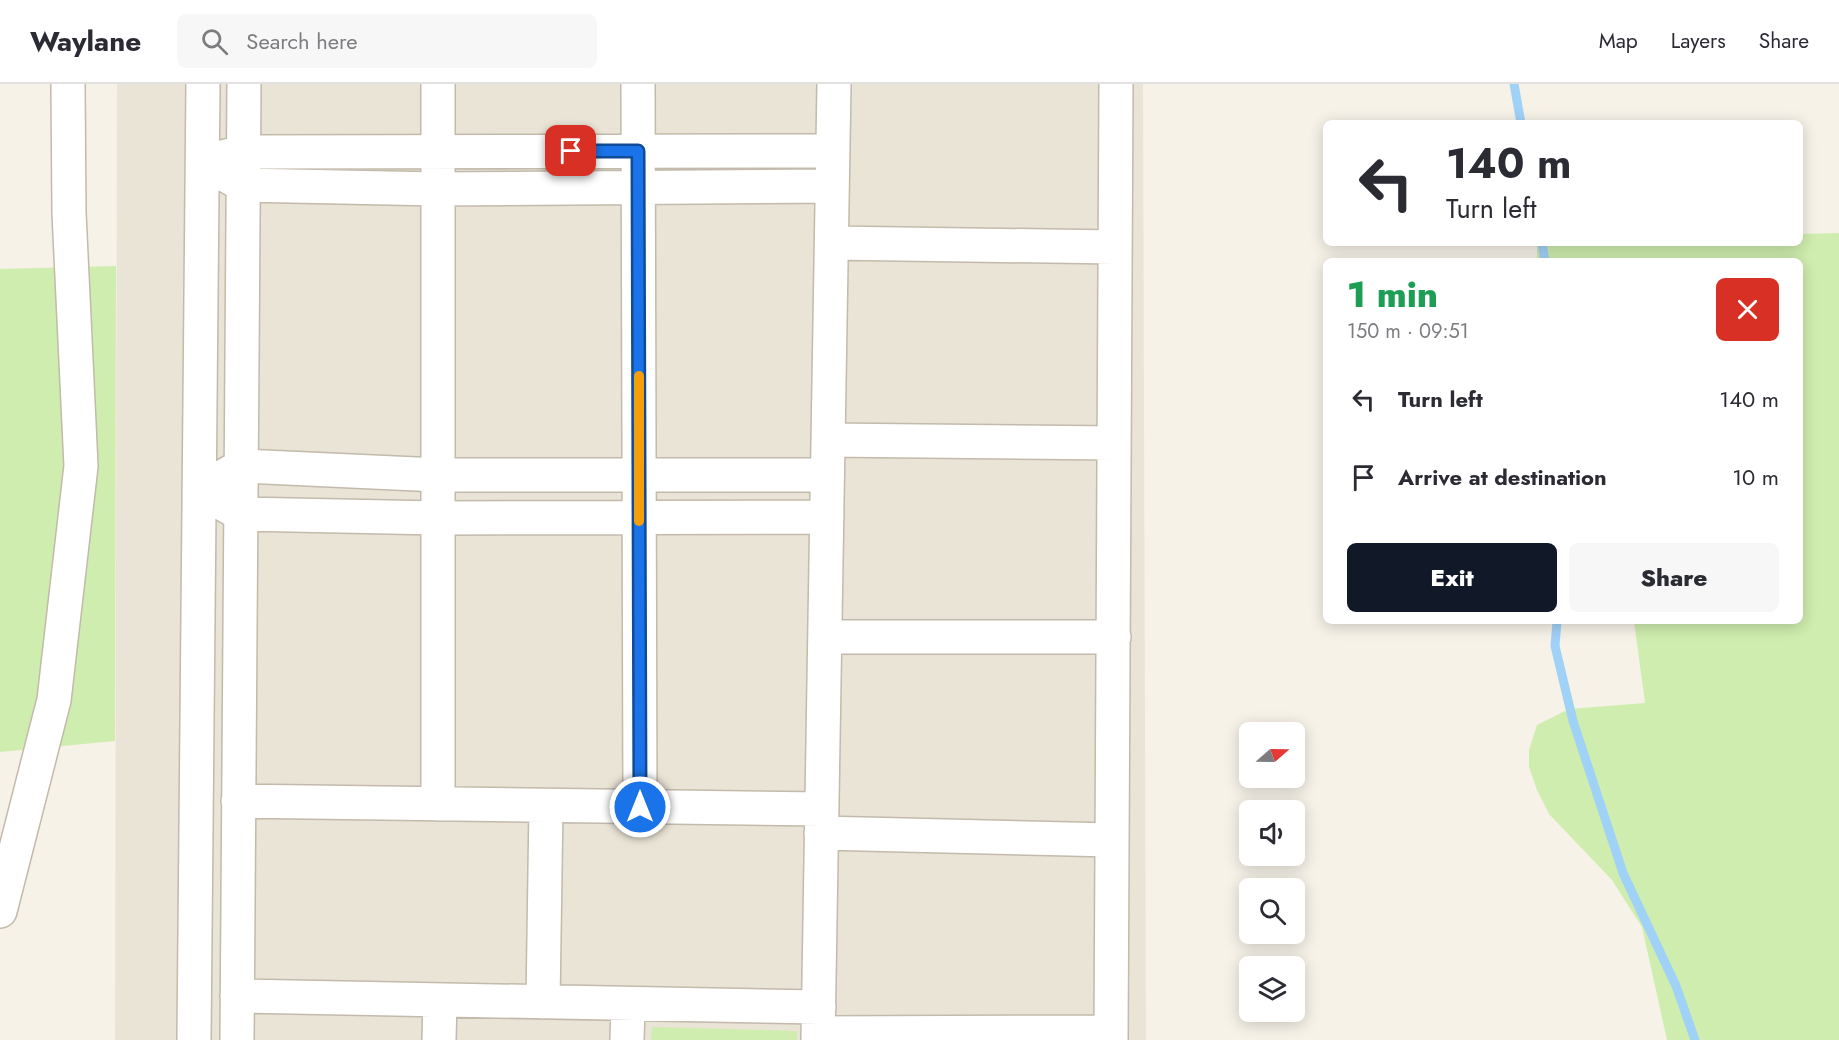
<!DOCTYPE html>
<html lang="en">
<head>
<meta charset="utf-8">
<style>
	body { margin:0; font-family:Jost,sans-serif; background:#f7f7f7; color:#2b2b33; height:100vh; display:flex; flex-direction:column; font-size:22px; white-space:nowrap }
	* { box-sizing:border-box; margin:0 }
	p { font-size:20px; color:#7c7c81 }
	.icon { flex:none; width:33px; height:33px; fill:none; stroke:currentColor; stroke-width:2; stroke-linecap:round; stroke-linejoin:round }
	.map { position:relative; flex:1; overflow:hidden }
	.side { position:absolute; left:1323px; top:174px; width:480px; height:366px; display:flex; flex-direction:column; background:#fff; border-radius:9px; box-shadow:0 3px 15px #0003 }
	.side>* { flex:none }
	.hud { position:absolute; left:1323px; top:36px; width:480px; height:126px; border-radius:9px; box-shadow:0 3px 15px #0003; background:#fff; color:#2b2b33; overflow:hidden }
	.needle { width:39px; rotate:70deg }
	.controls { position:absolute; left:1239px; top:638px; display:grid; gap:12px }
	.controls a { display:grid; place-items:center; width:66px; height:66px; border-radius:9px; background:#fff; box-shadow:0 3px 15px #0003; font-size:30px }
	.pin { position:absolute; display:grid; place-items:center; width:51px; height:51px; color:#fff; margin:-26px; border-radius:12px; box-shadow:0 3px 9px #0006 }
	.me { position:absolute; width:66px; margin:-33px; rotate:0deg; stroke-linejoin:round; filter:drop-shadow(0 0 4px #0008) }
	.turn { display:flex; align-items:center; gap:21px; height:126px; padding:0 24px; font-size:27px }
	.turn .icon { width:78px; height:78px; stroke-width:2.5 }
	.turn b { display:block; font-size:42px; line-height:51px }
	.round { display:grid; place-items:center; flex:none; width:63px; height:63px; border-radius:9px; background:#f7f7f7 }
	.overview { display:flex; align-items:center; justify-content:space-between; height:102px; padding:0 24px }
	h1 { font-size:36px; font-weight:800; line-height:45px; color:#1e9e55 }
	.action { display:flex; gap:12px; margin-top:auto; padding:12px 24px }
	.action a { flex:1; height:69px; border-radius:9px; background:#111827; color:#fff; font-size:24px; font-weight:800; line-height:69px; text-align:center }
	.action a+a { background:#f7f7f7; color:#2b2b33 }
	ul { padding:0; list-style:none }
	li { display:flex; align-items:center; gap:18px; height:78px; padding:0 24px }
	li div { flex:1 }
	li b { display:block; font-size:22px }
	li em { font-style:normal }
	header { display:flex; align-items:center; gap:36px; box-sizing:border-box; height:84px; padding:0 30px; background:#fff; border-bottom:2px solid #e1e1e2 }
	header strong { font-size:28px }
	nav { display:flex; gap:33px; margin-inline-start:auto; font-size:21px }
	.search { width:420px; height:54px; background:#f7f7f7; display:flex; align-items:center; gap:15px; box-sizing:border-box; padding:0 21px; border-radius:9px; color:#7c7c81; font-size:22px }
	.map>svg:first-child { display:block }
</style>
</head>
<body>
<header>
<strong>Waylane</strong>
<div class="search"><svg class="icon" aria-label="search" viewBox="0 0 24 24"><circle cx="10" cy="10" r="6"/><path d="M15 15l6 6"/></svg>Search here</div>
<nav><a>Map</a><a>Layers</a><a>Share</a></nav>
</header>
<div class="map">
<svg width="1839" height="956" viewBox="0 0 1839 956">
	<rect width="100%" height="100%" fill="#f6f2e8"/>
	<!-- residential -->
	<path fill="#eae4d6" d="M117,0H1143L1146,956H115Z"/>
	<!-- green -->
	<path fill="#cfedae" d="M1839,149V956H1667L1642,843L1612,796L1549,730L1537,706L1529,683V666L1537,641L1569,625L1645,619L1634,537H1800V177H1537V159H1800V150Z
		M116,182L115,657L0,668V185Z
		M652,943L797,947V956H651Z"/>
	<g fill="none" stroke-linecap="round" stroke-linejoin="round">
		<!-- stream -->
		<path stroke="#a0d1f7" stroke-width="9" d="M1514,0L1521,39
			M1542,159L1545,177
			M1557,537L1555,562L1573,637L1623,789L1676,902L1695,956"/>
		<!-- minor casing -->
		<g stroke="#c2baaa" stroke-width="36">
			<path id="minor" d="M638,0L640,723
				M222,73L243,68L833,67
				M225,91L243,101L438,105L832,102
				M832,159L1115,163
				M828,356L1114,359
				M827,433L438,434L240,430L199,406L241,382L438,391H827
				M825,553H1114
				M238,717L822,725
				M438,720V0
				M821,749L1112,756
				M0,827L54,616L81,382L69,129L68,0
				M237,912L819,923
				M543,918L546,722
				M818,949L1111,948
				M194,956L203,0
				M237,956L244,0
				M439,956L440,916
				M627,956L628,920
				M818,956L834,0
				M1111,956L1116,0"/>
		</g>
		<!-- minor -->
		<use href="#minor" stroke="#fff" stroke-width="33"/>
	</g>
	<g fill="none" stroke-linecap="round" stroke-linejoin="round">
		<!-- route casing -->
		<g stroke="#114b97" stroke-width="15">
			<path id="route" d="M571,67H638L640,723"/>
		</g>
		<!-- route -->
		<use href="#route" stroke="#1a73e8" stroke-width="10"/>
		<!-- slow -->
		<path stroke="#f59e0b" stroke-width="10" d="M639,292V437"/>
	</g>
</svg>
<div class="controls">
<a><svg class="needle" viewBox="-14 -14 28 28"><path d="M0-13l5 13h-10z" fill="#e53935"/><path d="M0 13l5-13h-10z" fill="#7c7c81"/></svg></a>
<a><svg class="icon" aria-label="sound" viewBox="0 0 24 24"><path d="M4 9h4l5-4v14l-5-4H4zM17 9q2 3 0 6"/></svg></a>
<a><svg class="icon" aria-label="search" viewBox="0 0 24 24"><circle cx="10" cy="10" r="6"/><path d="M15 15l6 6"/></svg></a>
<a><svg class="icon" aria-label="layers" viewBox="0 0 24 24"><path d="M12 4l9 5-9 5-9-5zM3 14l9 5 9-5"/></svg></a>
</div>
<div class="pin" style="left:571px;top:67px;background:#d93025"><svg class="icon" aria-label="arrive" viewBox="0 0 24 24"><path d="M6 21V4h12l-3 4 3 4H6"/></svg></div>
<svg class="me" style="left:640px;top:723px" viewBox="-20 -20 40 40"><circle r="17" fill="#1a73e8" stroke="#fff" stroke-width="3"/><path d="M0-11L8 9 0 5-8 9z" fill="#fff"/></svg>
<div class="hud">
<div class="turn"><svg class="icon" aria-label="left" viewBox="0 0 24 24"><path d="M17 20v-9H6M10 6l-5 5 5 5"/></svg><div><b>140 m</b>Turn left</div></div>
</div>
<section class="side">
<div class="overview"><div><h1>1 min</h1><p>150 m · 09:51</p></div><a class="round" style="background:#d93025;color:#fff"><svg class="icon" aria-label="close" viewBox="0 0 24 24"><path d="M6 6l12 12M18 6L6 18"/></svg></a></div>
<ul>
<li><svg class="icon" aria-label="left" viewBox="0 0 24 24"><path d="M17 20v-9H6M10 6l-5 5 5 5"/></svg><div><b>Turn left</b></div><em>140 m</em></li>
<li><svg class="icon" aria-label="arrive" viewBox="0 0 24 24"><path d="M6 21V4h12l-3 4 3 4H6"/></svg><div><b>Arrive at destination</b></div><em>10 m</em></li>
</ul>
<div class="action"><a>Exit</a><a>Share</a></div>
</section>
</div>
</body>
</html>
